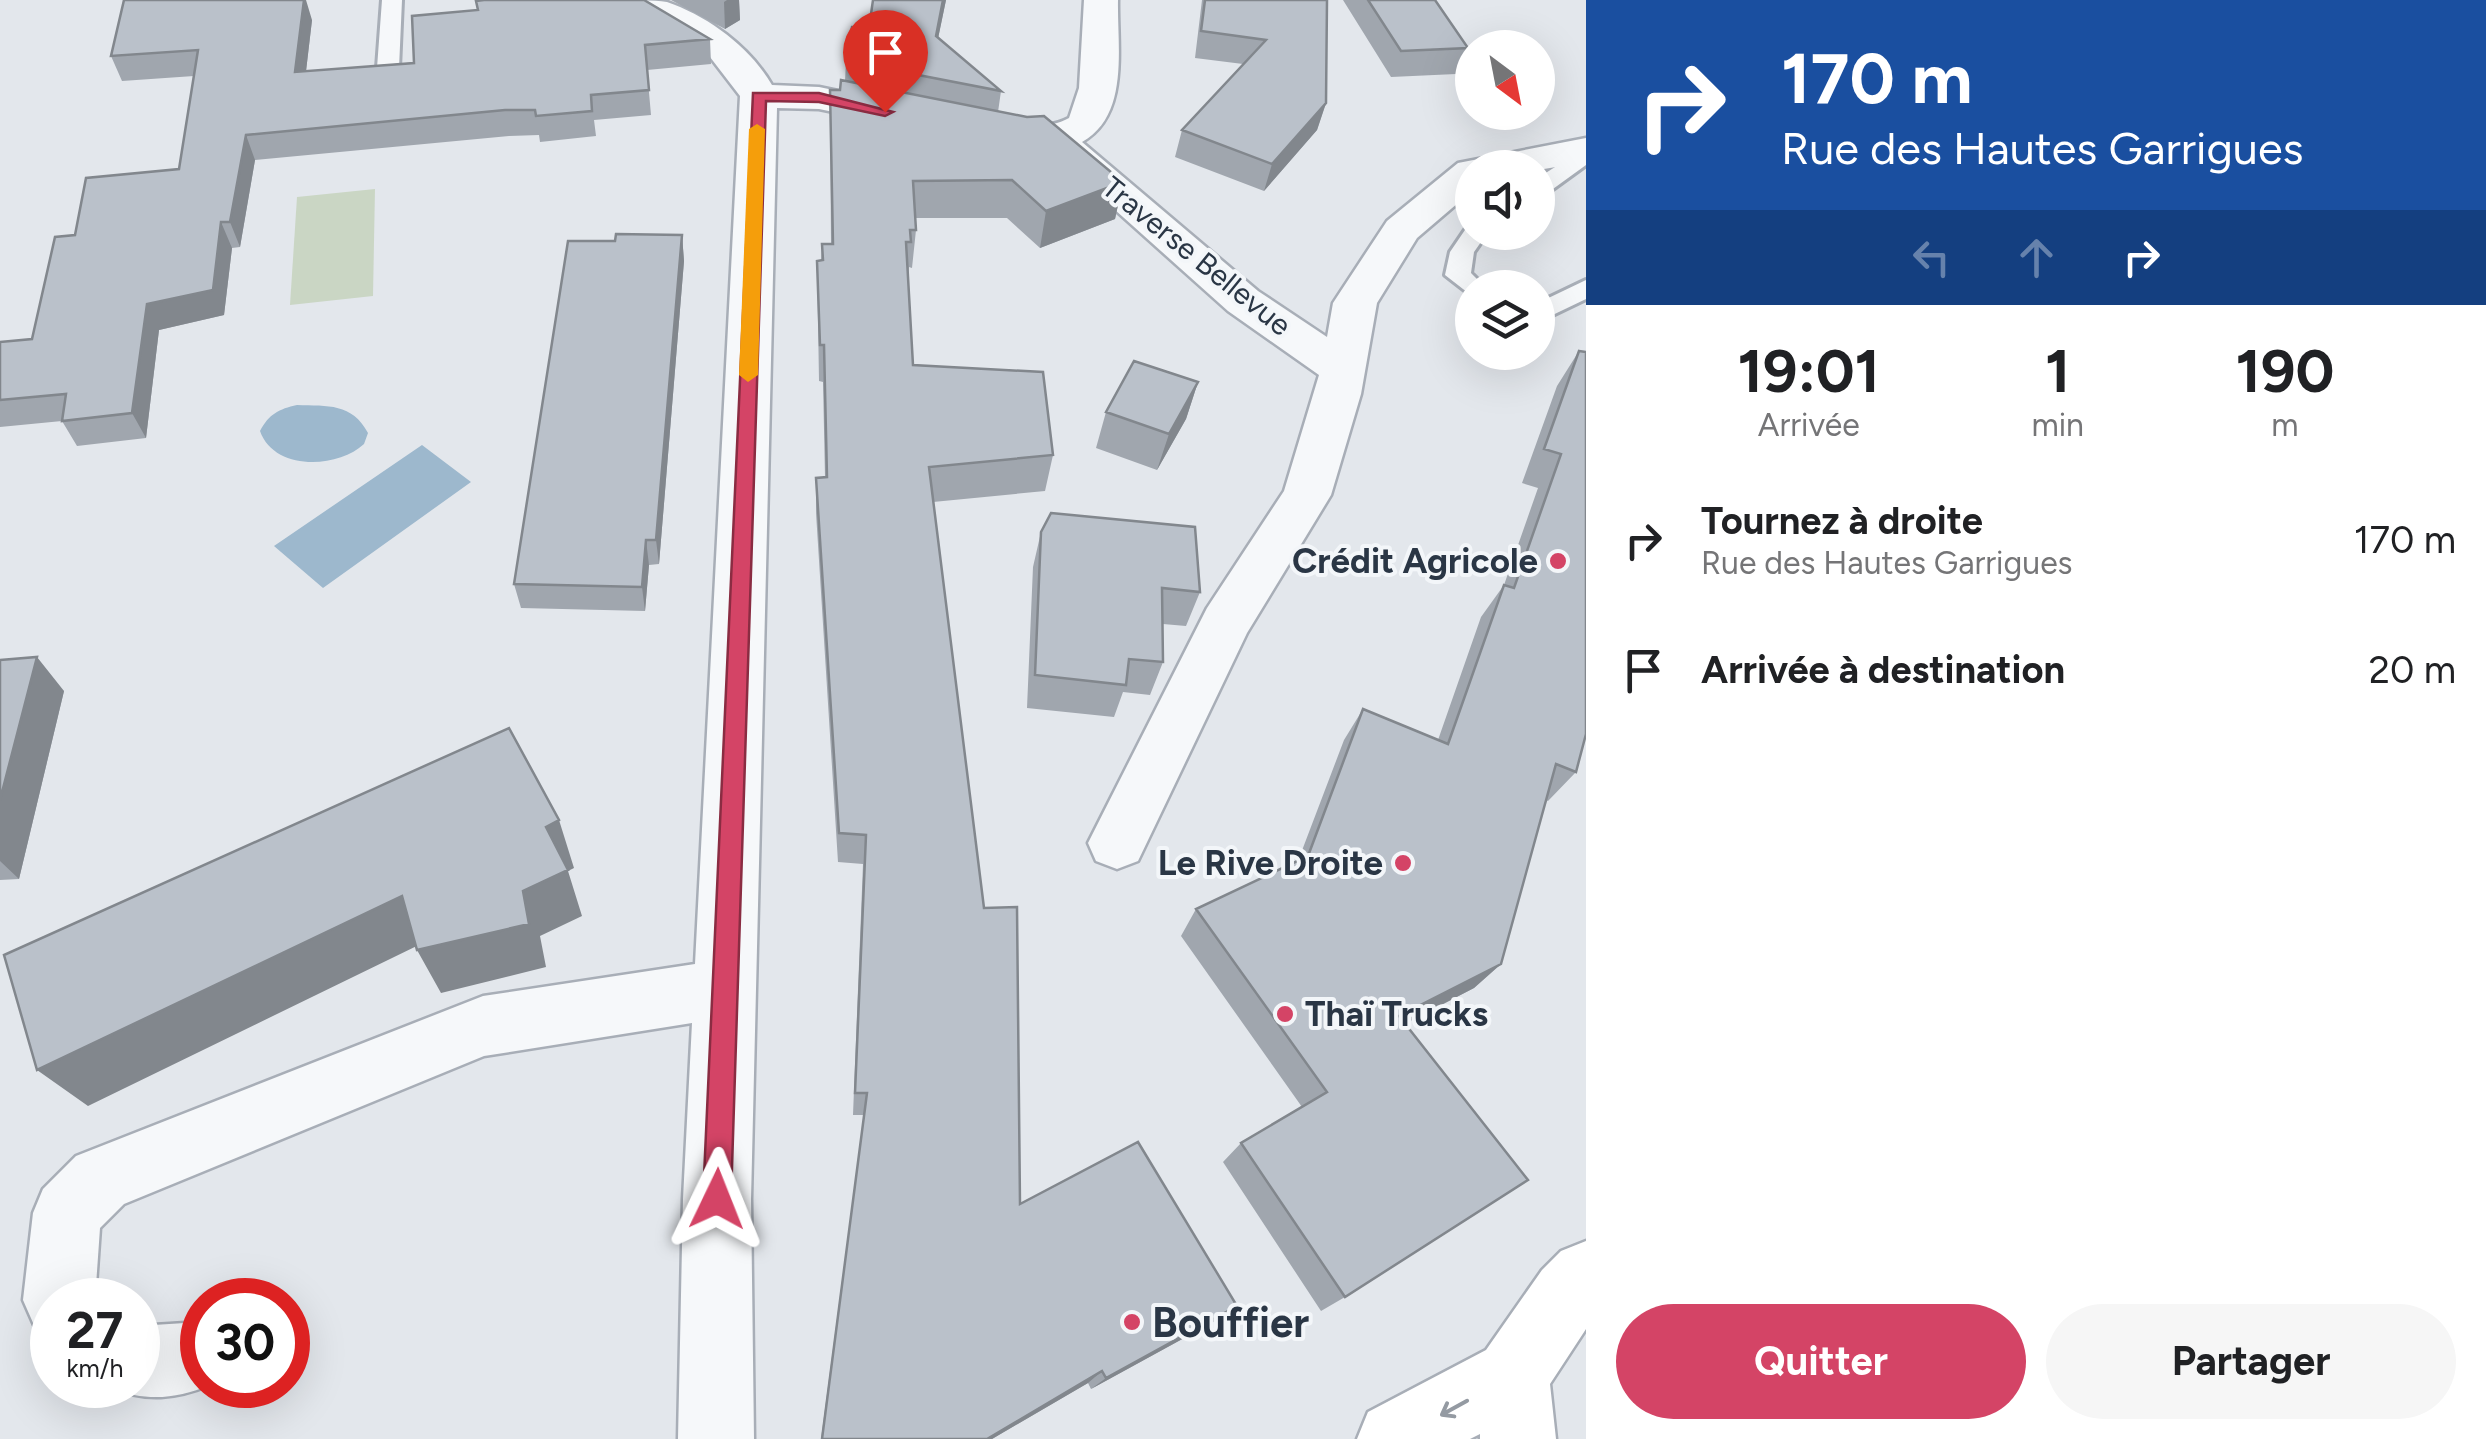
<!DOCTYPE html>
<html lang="fr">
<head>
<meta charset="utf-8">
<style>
	body { margin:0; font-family:Figtree,sans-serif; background:#f6f6f6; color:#202124; height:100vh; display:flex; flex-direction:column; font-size:38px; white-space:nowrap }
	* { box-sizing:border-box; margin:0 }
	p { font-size:32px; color:#757577 }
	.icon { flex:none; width:55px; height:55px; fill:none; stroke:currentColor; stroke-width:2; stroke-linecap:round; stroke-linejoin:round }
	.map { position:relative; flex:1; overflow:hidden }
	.panel { display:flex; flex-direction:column; background:#fff; width:900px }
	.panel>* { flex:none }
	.banner { background:#1a4fa0; color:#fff; overflow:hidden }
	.needle { width:65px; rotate:148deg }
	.controls { position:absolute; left:1455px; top:30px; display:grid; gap:20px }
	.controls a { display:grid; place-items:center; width:100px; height:100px; border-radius:50%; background:#fff; box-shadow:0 10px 40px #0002; font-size:50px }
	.speed { position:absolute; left:30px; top:1278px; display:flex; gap:20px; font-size:50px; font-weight:700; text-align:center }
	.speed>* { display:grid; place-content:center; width:130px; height:130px; border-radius:50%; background:#fff; box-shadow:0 10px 40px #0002; line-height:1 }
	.speed small { font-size:25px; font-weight:400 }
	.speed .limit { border:15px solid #d22; background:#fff; color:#111 }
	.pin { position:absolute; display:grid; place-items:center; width:85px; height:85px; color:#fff; margin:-102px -42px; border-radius:50% 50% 50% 0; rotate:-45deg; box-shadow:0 0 10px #0007 }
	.pin .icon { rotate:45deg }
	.me { position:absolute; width:110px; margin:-55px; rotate:2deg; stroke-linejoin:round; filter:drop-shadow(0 0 8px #0008) }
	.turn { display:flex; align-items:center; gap:35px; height:210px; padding:0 30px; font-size:45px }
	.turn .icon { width:130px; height:130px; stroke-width:2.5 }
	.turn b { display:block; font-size:70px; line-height:85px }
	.lanes { display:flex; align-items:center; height:95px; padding:0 30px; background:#0003; justify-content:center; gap:50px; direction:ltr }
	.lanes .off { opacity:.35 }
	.eta { display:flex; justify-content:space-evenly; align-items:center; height:170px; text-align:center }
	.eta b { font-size:60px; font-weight:700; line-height:70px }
	.primary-button { display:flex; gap:20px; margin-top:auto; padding:20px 30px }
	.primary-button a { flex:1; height:115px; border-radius:60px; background:#d44466; color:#fff; font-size:40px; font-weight:700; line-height:115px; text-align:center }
	.primary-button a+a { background:#f6f6f6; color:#202124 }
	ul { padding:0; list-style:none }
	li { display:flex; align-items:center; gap:30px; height:130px; padding:0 30px }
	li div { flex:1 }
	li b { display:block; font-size:38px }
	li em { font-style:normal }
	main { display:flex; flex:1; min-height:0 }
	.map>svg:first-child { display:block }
</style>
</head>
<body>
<main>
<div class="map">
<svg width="1586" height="1439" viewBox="0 0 1586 1439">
	<rect width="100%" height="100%" fill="#e3e7ec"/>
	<!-- green -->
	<path fill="#cad6c4" d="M375,189L373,296L290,305L297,197Z"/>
	<!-- water -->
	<path fill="#9db8cd" d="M297,405C328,406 352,403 368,433L364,444C337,469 274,471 260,431C269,414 279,409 297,405Z
		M422,445L471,482L323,588L274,546Z"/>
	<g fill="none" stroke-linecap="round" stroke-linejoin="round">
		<!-- service casing -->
		<g stroke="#a8aeb7" stroke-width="6">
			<path id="service" d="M382,0H402L399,68L388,75L377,68Z
				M1586,147V165L1546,194L1538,196V178Z
				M1472,225V232H1488L1474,252L1471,273L1486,288H1472V296L1445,275L1450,252L1467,227Z
				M1586,280V299L1538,322V303Z"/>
		</g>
		<!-- minor casing -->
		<g stroke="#a8aeb7" stroke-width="5">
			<path id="minor" d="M619,0C633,0 653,0 667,2C708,16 750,47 772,85L819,87L915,107L921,115L915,123L902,126L819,109L777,108L751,1199L754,1439H678L683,1199L692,1023L484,1056L124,1204L100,1228L95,1300H52V1333L34,1325L23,1300L33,1213L43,1189L76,1156L483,996L695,964L740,96L710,57L624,7Z
				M1084,0H1118C1117,47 1130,115 1082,142L1258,291L1327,337L1333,303L1387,221L1458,163L1586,138V162L1538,170L1472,168V191L1417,238L1377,303L1361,394L1331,495L1247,633L1138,861L1117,869L1096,861L1088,843L1207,608L1284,491L1319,375L1228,311L1047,149L982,142L977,134L982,126C1012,118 1040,134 1069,118L1079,88Z
				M185,1323L202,1330V1385H210C176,1399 146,1402 112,1388L111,1385H138V1326Z"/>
		</g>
		<!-- secondary casing -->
		<g stroke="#a8aeb7" stroke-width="5">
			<path id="secondary" d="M1586,1241V1329L1550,1384L1556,1439H1480V1434L1470,1439H1357L1368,1412L1486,1350L1542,1270L1561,1251Z"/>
		</g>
		<!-- service -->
		<use href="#service" fill="#f6f8fa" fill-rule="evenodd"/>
		<!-- minor -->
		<use href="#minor" fill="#f6f8fa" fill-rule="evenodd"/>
		<!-- secondary -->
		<use href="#secondary" fill="#fff" fill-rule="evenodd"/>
	</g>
	<!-- wall -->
	<path fill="#a0a6ae" d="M671,0H739L740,20L725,29Z
		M873,0H946L938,38L1001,91L998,112L1123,182L1115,219L1040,248L1007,218H915L916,230L912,268L909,267L908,279L913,365L1053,455L1045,491L933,502L1020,1204L1217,1320L1091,1389L1088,1383L992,1439H821L864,1115H853L863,864L838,862L816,513V478L825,477L823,382L819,381L817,261H821L822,244H831L830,90H840L845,81L846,61L869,28Z
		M1202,0H1327L1326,103L1317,130L1264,191L1175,157L1182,130L1243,64L1195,58Z
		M1343,0H1435L1468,48L1456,74L1391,77Z
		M312,20L306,71L710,39L711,64L647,70L651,115L594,120L596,136L540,142L539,135L509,136L255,160L240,247L232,248L224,315L159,330L146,438L77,446L62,421L0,427V342L32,339L75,235L179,169L194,76L122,81L111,56Z
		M682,235L684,261L659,564L649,565L645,611L521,608L514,584L615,241Z
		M1579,351L1576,772L1548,801L1546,800L1501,964L1474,988L1405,1024L1345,1297L1321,1311L1223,1162L1241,1143L1302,1107L1181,936L1196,909L1298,861L1344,740L1363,709L1438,740L1481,617L1504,585L1538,488L1522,483L1557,386Z
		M1198,382L1186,419L1157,470L1096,448L1106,412Z
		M1041,532L1200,592L1186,626L1163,624V662L1150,695L1123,692L1114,717L1027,708L1033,567Z
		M0,660L64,691L19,879L0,880Z"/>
	<!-- shaded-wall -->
	<path fill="#82878d" d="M304,0H306L312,20L303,97L295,72Z
		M727,0H739L740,20L725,29L724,2Z
		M943,0H946L933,63L936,36Z
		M1326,103L1317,130L1264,191L1272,164Z
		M246,135L255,160L240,247L230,222Z
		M1123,182L1115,219L1040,248L1046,211Z
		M221,222L232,248L224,315L159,330L146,438L132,413L147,304Z
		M682,235L684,261L659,564L656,540Z
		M1198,382L1186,419L1157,470L1169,434Z
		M646,540L649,565L645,611L642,587Z
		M37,657L64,691L19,879L0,861V800Z
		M559,820L574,868L568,871L582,916L540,936L546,967L441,993L417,950L523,891L546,827Z
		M402,896L427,941L88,1106L37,1070Z
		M1501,964L1474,988L1375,1039L1399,1016Z
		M1237,1306L1217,1320L1091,1389L1106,1378Z
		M1102,1371L1088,1383L992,1439H987Z"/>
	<!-- building -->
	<path fill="#bac1ca" stroke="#82878d" stroke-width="2.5" d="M124,0H304L295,72L414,63L412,16L478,10L476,1L484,0H644L710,39L645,45L649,90L591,95L592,111L536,116L535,110H505L246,135L230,222H221L213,290L147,304L132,413L62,421L66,394L0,400V342L32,339L55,237L75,235L86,178L179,169L198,50L111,56Z
		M873,0H943L936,36L1001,91L846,61L852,27L869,28Z
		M1205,0H1327L1326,103L1272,164L1182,130L1266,40L1201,31Z
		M1368,0H1435L1468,48L1401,51Z
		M841,80L1027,117L1044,116L1123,182L1046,211L1012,180L913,181L916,230H910L911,242H906L913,365L1043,372L1053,455L929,467L984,908L1017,907L1020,1204L1138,1142L1237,1306L1106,1378L1102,1371L987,1439H822L867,1093H855L866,835L839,833L816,478L827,477L824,345H820L817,261L823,260L822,244H833L830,90H840Z
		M616,234L682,235L656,540H646L642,587L514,584L568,241H615Z
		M1579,351L1586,352V734L1576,772L1556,764L1501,964L1399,1016L1528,1180L1345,1297L1241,1143L1327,1092L1196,909L1308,856L1363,709L1448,744L1504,585L1514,588L1561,454L1544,449Z
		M1134,361L1198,382L1169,434L1106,412Z
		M1051,513L1195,527L1200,592L1162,588L1163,662L1129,659L1126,685L1035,675L1041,532Z
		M37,657L0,800V660Z
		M509,728L559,820L546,827L568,870L523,891L529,924L417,950L402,896L37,1070L4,955Z"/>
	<!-- one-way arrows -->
	<defs><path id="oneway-shaft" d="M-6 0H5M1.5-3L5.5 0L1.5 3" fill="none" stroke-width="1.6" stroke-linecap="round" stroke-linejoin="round" transform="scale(2.5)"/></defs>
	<use stroke="#949aa2" href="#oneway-shaft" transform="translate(1454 1408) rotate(151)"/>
	<!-- route -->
	<path fill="#d44466" stroke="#8a2c42" stroke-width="2.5" d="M753,93H819L893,112L885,116L819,102L766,101L731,1199L727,1209L717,1213L707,1209L703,1199Z"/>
	<!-- slow -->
	<path fill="#f59e0b" d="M757,124L765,129L758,375L748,382L739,375L749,129Z"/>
	<!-- markers -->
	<g fill="#d44466" stroke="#f3f6f9" stroke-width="4">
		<circle cx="1558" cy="561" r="10"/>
		<circle cx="1403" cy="863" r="10"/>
		<circle cx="1285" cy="1014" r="10"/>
		<circle cx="1132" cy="1322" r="10"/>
	</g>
	<g text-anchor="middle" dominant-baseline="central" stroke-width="8" stroke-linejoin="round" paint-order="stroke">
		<!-- far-street labels -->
		<g font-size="30" fill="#2a3645" stroke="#f3f6f9">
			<text transform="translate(1197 256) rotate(39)">Traverse Bellevue</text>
		</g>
		<!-- poi labels -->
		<g font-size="35" font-weight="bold" fill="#2a3645" stroke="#f3f6f9" text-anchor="end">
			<text x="1538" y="561">Crédit Agricole</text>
			<text x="1383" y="863">Le Rive Droite</text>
			<text x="1305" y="1014" text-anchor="start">Thaï Trucks</text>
		</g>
		<!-- near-poi labels -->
		<g font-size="42" font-weight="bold" fill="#2a3645" stroke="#f3f6f9" text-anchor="start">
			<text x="1152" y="1322">Bouffier</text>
		</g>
	</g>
</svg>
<div class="controls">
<a><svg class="needle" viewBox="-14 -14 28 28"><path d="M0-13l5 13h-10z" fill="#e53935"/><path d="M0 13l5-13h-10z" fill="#757577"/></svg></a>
<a><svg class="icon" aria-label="sound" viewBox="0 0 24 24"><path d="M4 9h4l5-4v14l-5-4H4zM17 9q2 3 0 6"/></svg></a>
<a><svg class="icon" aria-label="layers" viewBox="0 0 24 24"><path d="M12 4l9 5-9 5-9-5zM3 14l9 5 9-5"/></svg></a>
</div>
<div class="speed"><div>27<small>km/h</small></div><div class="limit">30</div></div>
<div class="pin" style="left:885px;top:112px;background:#d93025"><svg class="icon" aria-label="arrive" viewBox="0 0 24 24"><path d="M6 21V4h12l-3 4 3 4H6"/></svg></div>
<svg class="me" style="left:717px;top:1199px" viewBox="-20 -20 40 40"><path d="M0-17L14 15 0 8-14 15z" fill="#d44466" stroke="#fff" stroke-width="4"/></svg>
</div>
<section class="panel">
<div class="banner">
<div class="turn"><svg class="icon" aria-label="right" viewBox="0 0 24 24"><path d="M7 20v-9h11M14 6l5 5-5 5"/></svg><div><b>170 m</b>Rue des Hautes Garrigues</div></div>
<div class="lanes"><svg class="icon off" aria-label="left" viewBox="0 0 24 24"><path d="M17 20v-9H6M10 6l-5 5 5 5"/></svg><svg class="icon off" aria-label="ahead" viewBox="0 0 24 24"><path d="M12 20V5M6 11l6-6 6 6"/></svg><svg class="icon" aria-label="right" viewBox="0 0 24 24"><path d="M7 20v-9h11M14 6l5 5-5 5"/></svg></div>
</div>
<div class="eta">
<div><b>19:01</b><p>Arrivée</p></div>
<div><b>1</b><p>min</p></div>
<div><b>190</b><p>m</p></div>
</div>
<ul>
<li><svg class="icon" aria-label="right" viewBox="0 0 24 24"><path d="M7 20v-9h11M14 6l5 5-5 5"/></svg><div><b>Tournez à droite</b><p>Rue des Hautes Garrigues</p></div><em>170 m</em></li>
<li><svg class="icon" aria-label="arrive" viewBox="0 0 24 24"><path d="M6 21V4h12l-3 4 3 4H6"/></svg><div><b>Arrivée à destination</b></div><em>20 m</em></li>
</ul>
<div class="primary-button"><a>Quitter</a><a>Partager</a></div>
</section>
</main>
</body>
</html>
